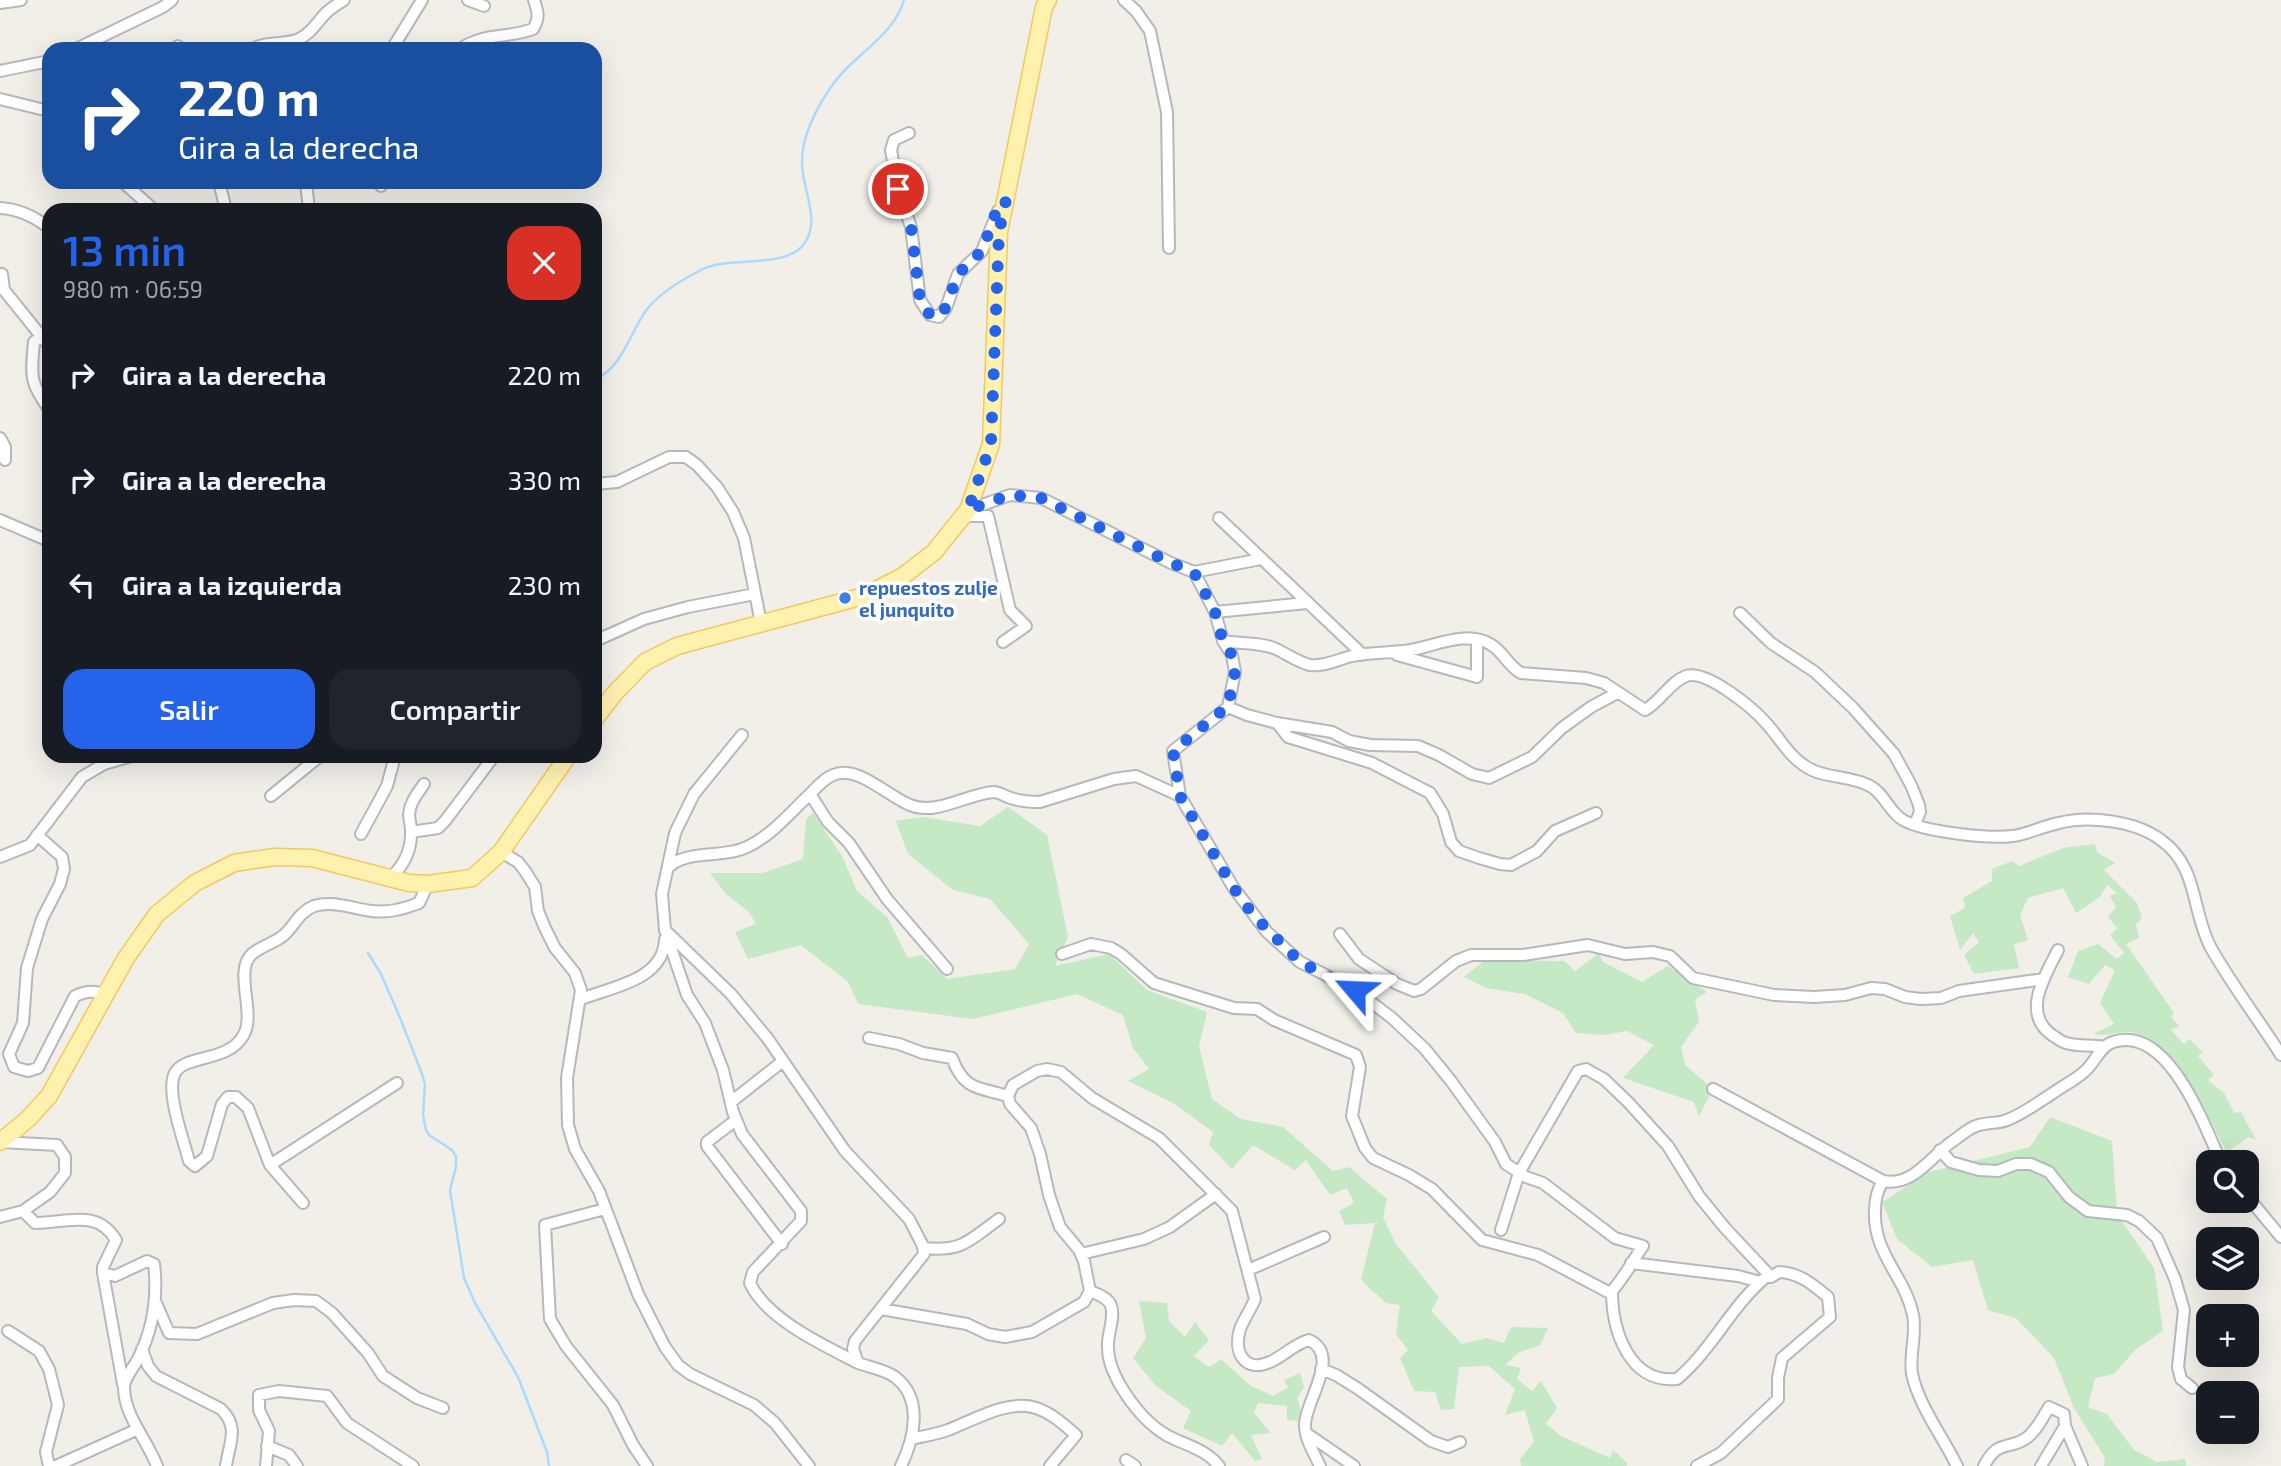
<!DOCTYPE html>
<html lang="es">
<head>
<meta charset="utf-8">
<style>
	body { margin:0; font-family:"Exo 2",sans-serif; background:#20242c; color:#f1f3f6; height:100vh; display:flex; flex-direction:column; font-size:26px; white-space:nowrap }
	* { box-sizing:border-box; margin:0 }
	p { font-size:23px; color:#9ea1a6 }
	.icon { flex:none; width:38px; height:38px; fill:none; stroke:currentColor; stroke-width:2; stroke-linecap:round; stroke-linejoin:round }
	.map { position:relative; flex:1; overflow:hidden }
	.sheet { position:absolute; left:42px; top:203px; width:560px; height:560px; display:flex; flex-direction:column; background:#171b24; border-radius:21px; box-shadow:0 7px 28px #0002 }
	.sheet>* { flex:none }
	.hud { position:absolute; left:42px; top:42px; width:560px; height:147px; border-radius:21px; box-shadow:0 7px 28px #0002; background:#1a4fa0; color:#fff; overflow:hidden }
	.tools { position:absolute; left:2196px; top:1150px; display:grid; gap:14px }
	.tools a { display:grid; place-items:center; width:63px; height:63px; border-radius:14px; background:#171b24; box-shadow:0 7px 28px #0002; font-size:35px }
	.pin { position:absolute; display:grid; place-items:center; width:60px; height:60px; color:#fff; margin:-30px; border:4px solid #fff; border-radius:50%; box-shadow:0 2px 7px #0007 }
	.me { position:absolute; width:77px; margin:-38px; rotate:296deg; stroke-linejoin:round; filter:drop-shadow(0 0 5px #0008) }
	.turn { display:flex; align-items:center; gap:24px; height:147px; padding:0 21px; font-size:32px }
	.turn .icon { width:91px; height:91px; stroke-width:2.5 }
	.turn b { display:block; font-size:49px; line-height:60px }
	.round { display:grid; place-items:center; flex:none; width:74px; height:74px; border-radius:21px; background:#20242c }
	.headline { display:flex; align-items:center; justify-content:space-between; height:119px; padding:0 21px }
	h1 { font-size:42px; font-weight:600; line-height:52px; color:#2563eb }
	.cta { display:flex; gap:14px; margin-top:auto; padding:14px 21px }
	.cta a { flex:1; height:80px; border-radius:21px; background:#2563eb; color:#fff; font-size:28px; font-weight:600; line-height:80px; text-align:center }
	.cta a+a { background:#20242c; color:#f1f3f6 }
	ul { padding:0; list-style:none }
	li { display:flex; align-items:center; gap:21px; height:105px; padding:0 21px }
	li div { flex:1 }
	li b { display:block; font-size:26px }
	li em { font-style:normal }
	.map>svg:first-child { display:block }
</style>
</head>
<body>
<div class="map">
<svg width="2281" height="1466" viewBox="0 0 2281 1466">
	<rect width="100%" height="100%" fill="#f1efe8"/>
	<!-- green -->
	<path fill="#c5e8c5" d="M1008,807L1047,835L1068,937L1055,966L1109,954L1147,990L1207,1012L1199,1046L1212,1099L1241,1119L1283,1127L1333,1171L1349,1167L1387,1199L1383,1217L1396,1244L1439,1297L1431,1311L1462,1344L1487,1338L1504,1343L1511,1327L1548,1328L1540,1345L1518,1353L1505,1365L1521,1368L1517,1379L1532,1391L1541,1381L1557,1408L1546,1424L1561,1436L1610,1458L1613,1450L1627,1463V1466H1521L1520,1459L1534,1442L1525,1410L1505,1415L1515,1389L1489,1366L1459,1367L1454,1409L1441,1410L1435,1392L1414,1391L1400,1358L1408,1350L1396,1334L1400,1305L1386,1303L1361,1280L1375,1223L1345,1225L1339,1211L1354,1203L1347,1188L1330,1195L1306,1160L1295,1170L1253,1145L1232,1169L1209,1145L1213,1132L1173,1103L1128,1081L1149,1069L1133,1048L1123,1015L1077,994L973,1019L858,1004L848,982L801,945L748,959L735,932L756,924L749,912L727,895L710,873H763L803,859L806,819L813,813L842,856L857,891L887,917L908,958L922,955L947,979L1015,969L1029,944L990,899L953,890L908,854L896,821L923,817L980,826Z
		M2095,844L2097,852L2115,863L2104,870L2137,903L2142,918L2136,924L2139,938L2126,944L2174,1013L2171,1017L2179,1026L2171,1030L2184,1044L2189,1039L2203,1052L2198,1056L2214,1075L2208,1080L2224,1093L2234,1113L2241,1112L2256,1140L2249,1137L2227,1152C2209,1119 2171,1038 2130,1032C2118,1031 2106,1037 2093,1034L2114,1024L2100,1003L2115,970L2105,965L2089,984L2068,977L2078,951L2098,944L2117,959L2124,953L2110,935L2117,928L2108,917L2116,907L2110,896L2117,893L2107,885L2100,897L2076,913L2063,888L2028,898L2020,915L2028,940L2014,944L2019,968L1974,974L1964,955L1979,942L1973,933L1960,950L1950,916L1965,908L1963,898L1992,881V869L2012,861L2019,866L2063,848Z
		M1599,953L1603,962L1642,982L1668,966L1707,992L1695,1000L1699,1022L1681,1047L1685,1065L1713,1089L1699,1116L1694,1102L1623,1078L1654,1045L1627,1031L1605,1035L1576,1033L1563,1013L1525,994L1486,988L1464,977L1485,960L1564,961L1575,971Z
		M2050,1117L2112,1141L2117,1214L2154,1268L2163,1331L2136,1349L2114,1374L2095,1378L2088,1407L2107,1414L2133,1449L2157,1462L2185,1459L2186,1466H2104L2105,1458L2074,1408L2054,1358L2016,1318L1988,1310L1973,1260L1932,1267L1897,1239L1882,1202L1929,1172L2030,1147Z
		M1139,1301L1167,1303L1169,1321L1185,1337L1195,1322L1209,1340L1194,1356L1209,1367L1221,1359L1251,1386L1273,1396L1288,1387L1284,1380L1300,1373L1304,1387L1297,1398L1301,1410L1298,1421L1287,1420V1406L1258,1403L1254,1413L1271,1433L1251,1435L1262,1459L1255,1461L1232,1433L1222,1446L1183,1428L1191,1411L1156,1386L1133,1358L1146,1338Z"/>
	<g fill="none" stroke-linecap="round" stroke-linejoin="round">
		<!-- stream -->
		<path stroke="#aadaff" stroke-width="2.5" d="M595,380C624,365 629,334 647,309C660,293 685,278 703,269C730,256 786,269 804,244C822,220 801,188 802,161C802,149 805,137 810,125C819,104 831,84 847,68C868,47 896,29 904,0
			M368,953L381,974L401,1020L422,1074L425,1084L423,1115L426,1130L429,1135L452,1150L456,1156V1167L450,1190L464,1278L475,1303L518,1377L547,1452L549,1466"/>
		<!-- minor casing -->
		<g stroke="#b5b8bc" stroke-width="14">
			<path id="minor" d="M468,0L484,6
				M1124,0L1136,11L1150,31L1167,112L1169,248
				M0,3L21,0
				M76,49L163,7L172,0
				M173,49L178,46
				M253,49C266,41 282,45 297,40C311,34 316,23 326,13C331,8 338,4 344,0
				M392,49L422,0
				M460,49C486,32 506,39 533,29C540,18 538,12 534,0
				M0,71L49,61
				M0,99L49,111
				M909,133L894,140L891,150L898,189L911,227L920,300L930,315L939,317L946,308L958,274L982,251L998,211
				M123,182L154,210
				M219,182L226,210
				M306,182L309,210
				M381,186V182
				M0,208C19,209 35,217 49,228
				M2,274L4,290L49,346
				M49,330L34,342C31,375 29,382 49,409
				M0,438L5,447V460
				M595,484L617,482L669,457H686L697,465L717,487L733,512L744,538L761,623
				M968,510L1010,495L1041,498L1171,563L1194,572L1215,612L1223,641L1232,655L1235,672L1228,707L1173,751L1180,796L1233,887L1267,932L1300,962L1355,990L1392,1018L1425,1049L1451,1081L1495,1142L1506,1164L1526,1177L1543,1183L1615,1238L1643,1246C1632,1262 1625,1276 1612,1291C1612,1330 1629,1384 1677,1379C1712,1350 1731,1306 1766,1277H1771L1779,1272C1800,1273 1812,1284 1828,1297L1830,1317L1782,1358L1778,1378V1399L1721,1453L1697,1466
				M963,516H988L1010,610L1026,626L1003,642
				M1219,518L1362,654
				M0,520L49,541
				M1194,572L1261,559
				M1215,612L1307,603
				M1740,613L1771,643L1815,672L1853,708L1894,754L1911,785L1919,805L1920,812L1915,824
				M595,641L644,619L688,607L755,594
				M1223,641C1241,644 1261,642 1276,649C1287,654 1299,663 1310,665C1324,667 1339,659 1352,656C1372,652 1392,653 1411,650C1435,646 1466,630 1490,644C1503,651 1508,666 1521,673L1586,678L1604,683L1645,710C1660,702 1670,682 1686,676C1706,669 1753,708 1766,723C1779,737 1788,755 1805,766C1824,779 1850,775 1870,786C1884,793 1889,812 1903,820C1924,832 1989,839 2013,836C2028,834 2043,826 2059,823C2089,815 2136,821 2161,840C2199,867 2191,911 2211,948C2232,985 2258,1019 2281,1055
				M1397,655L1477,677V640
				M1228,707L1247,715L1277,723L1332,732L1349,741L1370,745L1418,746L1439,755L1472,774L1489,778L1532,757L1562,728L1591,707L1617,693
				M1277,723L1288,737L1372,763L1430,793L1443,814L1451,842L1459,851L1479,858L1500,864L1511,865L1537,851L1555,831L1596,813
				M742,735L694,794L675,833L662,894L665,930L687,995L705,1023L723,1070L733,1112L742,1134L801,1211V1221L753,1272L750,1283C766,1319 825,1346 858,1363
				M810,794L828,822L849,843L887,899L947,969
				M271,796L320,756
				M411,832L438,828L445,821L494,756
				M361,834L387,786L395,756
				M37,835L62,857L64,869L60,884L42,919L27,968L23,1023L9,1054L14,1067L28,1071L38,1068L75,996C88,990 95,991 108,995
				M501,852L518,862L525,871L535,887L538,911L545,928L555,948L575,973L581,990L567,1078L568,1125L575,1149L599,1191L638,1294L665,1347L678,1365L690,1374L754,1405L775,1423L809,1466
				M0,857L30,845L82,777L104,764L132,756
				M667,869C683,849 722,859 747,847C771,836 790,813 809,795C816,788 823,779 833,775C857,764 887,796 910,805C936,816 967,794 993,792C999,792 1003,795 1008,797C1018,801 1029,802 1040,802L1114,779L1136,776L1180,796
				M389,879C404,866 412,850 411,830C411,825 409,819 409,814C410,802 418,793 424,784
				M667,932L731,994L768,1039L845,1151L909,1219L923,1246L924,1254L855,1341L853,1349L858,1363C869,1367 886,1370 895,1377C924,1399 914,1439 901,1466
				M1340,934L1359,959L1397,984L1414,991L1421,989L1456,961L1471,955H1523L1588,945L1625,954L1653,952L1670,956L1693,978L1774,995L1814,997L1845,995L1871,988L1885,989L1905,997L1921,999L1941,998L1959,991L2044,979
				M2058,950C2045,976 2021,1013 2052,1035C2056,1037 2061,1042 2066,1043C2078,1047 2092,1044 2105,1047
				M1062,954L1091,944L1111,948L1121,954L1154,983L1234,1008L1257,1009L1274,1020L1356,1055L1360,1067L1352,1116L1365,1148L1373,1158L1409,1175L1432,1189L1482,1240L1538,1255L1612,1294
				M581,999C612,987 664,980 665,939
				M869,1038L899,1044L923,1053L952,1058C964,1090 977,1087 1008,1096
				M1713,1089L1883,1181C1912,1187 1930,1158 1950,1143C1958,1138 1967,1129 1976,1126C1986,1122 1998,1124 2007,1120C2023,1114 2039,1102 2053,1093C2063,1086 2075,1080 2084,1072C2094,1064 2100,1046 2113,1042C2168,1024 2204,1125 2221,1162
				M731,1102L783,1061
				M736,1120L707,1142V1146L782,1244
				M0,1142L57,1145L65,1157V1173L50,1192L23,1211L0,1217
				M1940,1150L1951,1162L1979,1170L1998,1171L2016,1164H2031L2049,1172L2069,1197L2088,1211L2127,1215L2139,1221L2157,1238L2175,1279L2184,1310L2178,1367L2181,1379L2192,1388
				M270,1165L397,1083
				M1883,1181C1877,1190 1875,1200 1875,1211C1873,1254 1905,1276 1913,1315C1917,1334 1909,1355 1912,1374C1919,1406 1943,1437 1957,1466
				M2247,1196L2281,1237
				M303,1203L270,1165L248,1108L236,1097H228L222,1104L207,1156L195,1166L189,1161C184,1141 165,1091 175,1073C185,1054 227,1063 243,1036C257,1014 233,971 252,954C261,946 275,943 284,935C295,925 299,912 314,906C334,900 353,909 372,911C389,913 403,909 419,903L428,884
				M605,1209L545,1225L550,1319L566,1346L613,1405L633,1445L647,1466
				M23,1211L35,1223C67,1223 97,1208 116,1240L103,1267V1273L115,1276L147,1261L154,1264C158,1297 153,1329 138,1359C134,1367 124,1378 124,1387C124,1416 147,1439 157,1466
				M1501,1230L1519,1173L1578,1071L1586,1069L1604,1079L1628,1102L1668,1146L1699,1196L1725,1228L1771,1277
				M923,1248C963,1252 968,1241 999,1219
				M1081,1254L1144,1239L1170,1227L1216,1194
				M1631,1263L1738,1276L1760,1282
				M1248,1270L1324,1237
				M103,1273L123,1384
				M1090,1291C1097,1294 1109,1298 1111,1306C1115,1317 1108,1332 1108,1344C1107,1359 1113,1372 1120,1385C1132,1405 1148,1425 1168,1436C1186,1445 1207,1450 1219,1466
				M156,1303L169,1333L197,1334L273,1303L294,1300L316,1301L332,1313L368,1353L383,1376L417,1398L443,1408
				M881,1309L967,1324L988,1334L1005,1337L1032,1332L1084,1302L1090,1291L1084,1261L1079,1250L1060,1227L1049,1195L1040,1154L1031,1128L1010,1104L1008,1096L1013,1085L1037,1071L1047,1069L1061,1072L1092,1098L1159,1138L1232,1211L1255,1299C1251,1309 1244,1319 1240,1329C1233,1353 1245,1373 1270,1362C1284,1356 1294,1344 1309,1340C1342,1355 1305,1401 1305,1425C1305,1439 1314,1453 1320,1466
				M8,1331L39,1351L49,1369L58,1405L46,1452L49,1466
				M142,1349L148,1366L156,1376L221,1409C240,1428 229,1443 226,1466
				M1321,1369L1336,1375L1357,1388L1431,1441L1448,1447L1460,1442
				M1306,1433L1354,1466
				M912,1439C924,1436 937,1434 948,1430C974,1420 1008,1399 1036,1408C1052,1413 1064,1425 1076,1435L1050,1466
				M267,1446L289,1455L297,1466
				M1126,1460L1135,1466
				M56,1466L138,1429
				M266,1466L269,1431L259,1410V1395L279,1391L327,1396L347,1423L413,1466
				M1984,1466C1998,1439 2008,1450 2025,1439C2036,1432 2043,1417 2049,1407L2064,1414L2065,1426L2082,1466
				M2041,1466L2065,1426"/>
		</g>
		<!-- primary casing -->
		<g stroke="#f2c960" stroke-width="19">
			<path id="primary" d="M595,719L614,694L645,662L677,646L864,596L903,576L934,552L968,510L991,444L999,232L1044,7L1048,0
				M0,1142L28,1119L49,1096L126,958L157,914L195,883L234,863L274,857L312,858L409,883L428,884L472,878L501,852L568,756"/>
		</g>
		<!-- minor -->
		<use href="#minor" stroke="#fff" stroke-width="10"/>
		<!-- primary -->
		<use href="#primary" stroke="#fff2af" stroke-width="16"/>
	</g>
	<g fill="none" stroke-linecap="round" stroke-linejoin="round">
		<!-- route -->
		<path stroke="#2563eb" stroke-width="12" stroke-dasharray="0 21.6" d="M898,189L911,226L920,300L930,315L939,317L946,307L958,274L982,251L995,215L1006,200L999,232L991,444L968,510L1010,495L1041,498L1171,563L1194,572L1215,612L1223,642L1232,655L1235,672L1228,706L1173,751L1180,796L1233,887L1253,915L1300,962L1355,990"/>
	</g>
	<!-- markers -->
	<circle fill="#3f7fe0" stroke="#fff" stroke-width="2.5" cx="845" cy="598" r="7"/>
	<g text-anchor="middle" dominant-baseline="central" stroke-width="7" stroke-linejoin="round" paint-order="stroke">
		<!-- shop labels -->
		<g font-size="19" font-weight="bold" fill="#366cbe" stroke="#fff" text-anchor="start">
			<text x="859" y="587">repuestos zulje<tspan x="859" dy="22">el junquito</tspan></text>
		</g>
	</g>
</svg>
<div class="tools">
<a><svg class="icon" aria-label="search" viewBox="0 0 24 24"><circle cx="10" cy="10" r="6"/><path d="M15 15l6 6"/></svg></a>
<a><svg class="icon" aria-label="layers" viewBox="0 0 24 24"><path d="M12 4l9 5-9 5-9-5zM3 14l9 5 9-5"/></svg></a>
<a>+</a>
<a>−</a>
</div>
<div class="pin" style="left:898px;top:189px;background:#d93025"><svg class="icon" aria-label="arrive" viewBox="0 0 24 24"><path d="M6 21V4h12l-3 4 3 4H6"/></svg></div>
<svg class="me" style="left:1355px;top:990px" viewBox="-20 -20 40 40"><path d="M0-17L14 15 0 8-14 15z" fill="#2563eb" stroke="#fff" stroke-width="4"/></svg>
<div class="hud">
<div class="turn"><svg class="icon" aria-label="right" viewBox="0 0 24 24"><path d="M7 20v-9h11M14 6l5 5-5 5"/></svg><div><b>220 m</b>Gira a la derecha</div></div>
</div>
<section class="sheet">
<div class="headline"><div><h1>13 min</h1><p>980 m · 06:59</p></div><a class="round" style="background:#d93025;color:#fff"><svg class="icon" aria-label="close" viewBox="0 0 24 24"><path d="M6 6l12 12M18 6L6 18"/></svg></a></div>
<ul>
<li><svg class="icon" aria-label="right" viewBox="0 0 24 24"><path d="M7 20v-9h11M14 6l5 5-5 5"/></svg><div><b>Gira a la derecha</b></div><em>220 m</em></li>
<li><svg class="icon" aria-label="right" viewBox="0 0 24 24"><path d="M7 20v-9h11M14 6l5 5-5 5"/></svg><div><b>Gira a la derecha</b></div><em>330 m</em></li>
<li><svg class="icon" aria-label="left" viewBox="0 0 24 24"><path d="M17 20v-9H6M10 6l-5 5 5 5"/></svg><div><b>Gira a la izquierda</b></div><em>230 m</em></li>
</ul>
<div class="cta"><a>Salir</a><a>Compartir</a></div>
</section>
</div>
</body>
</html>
